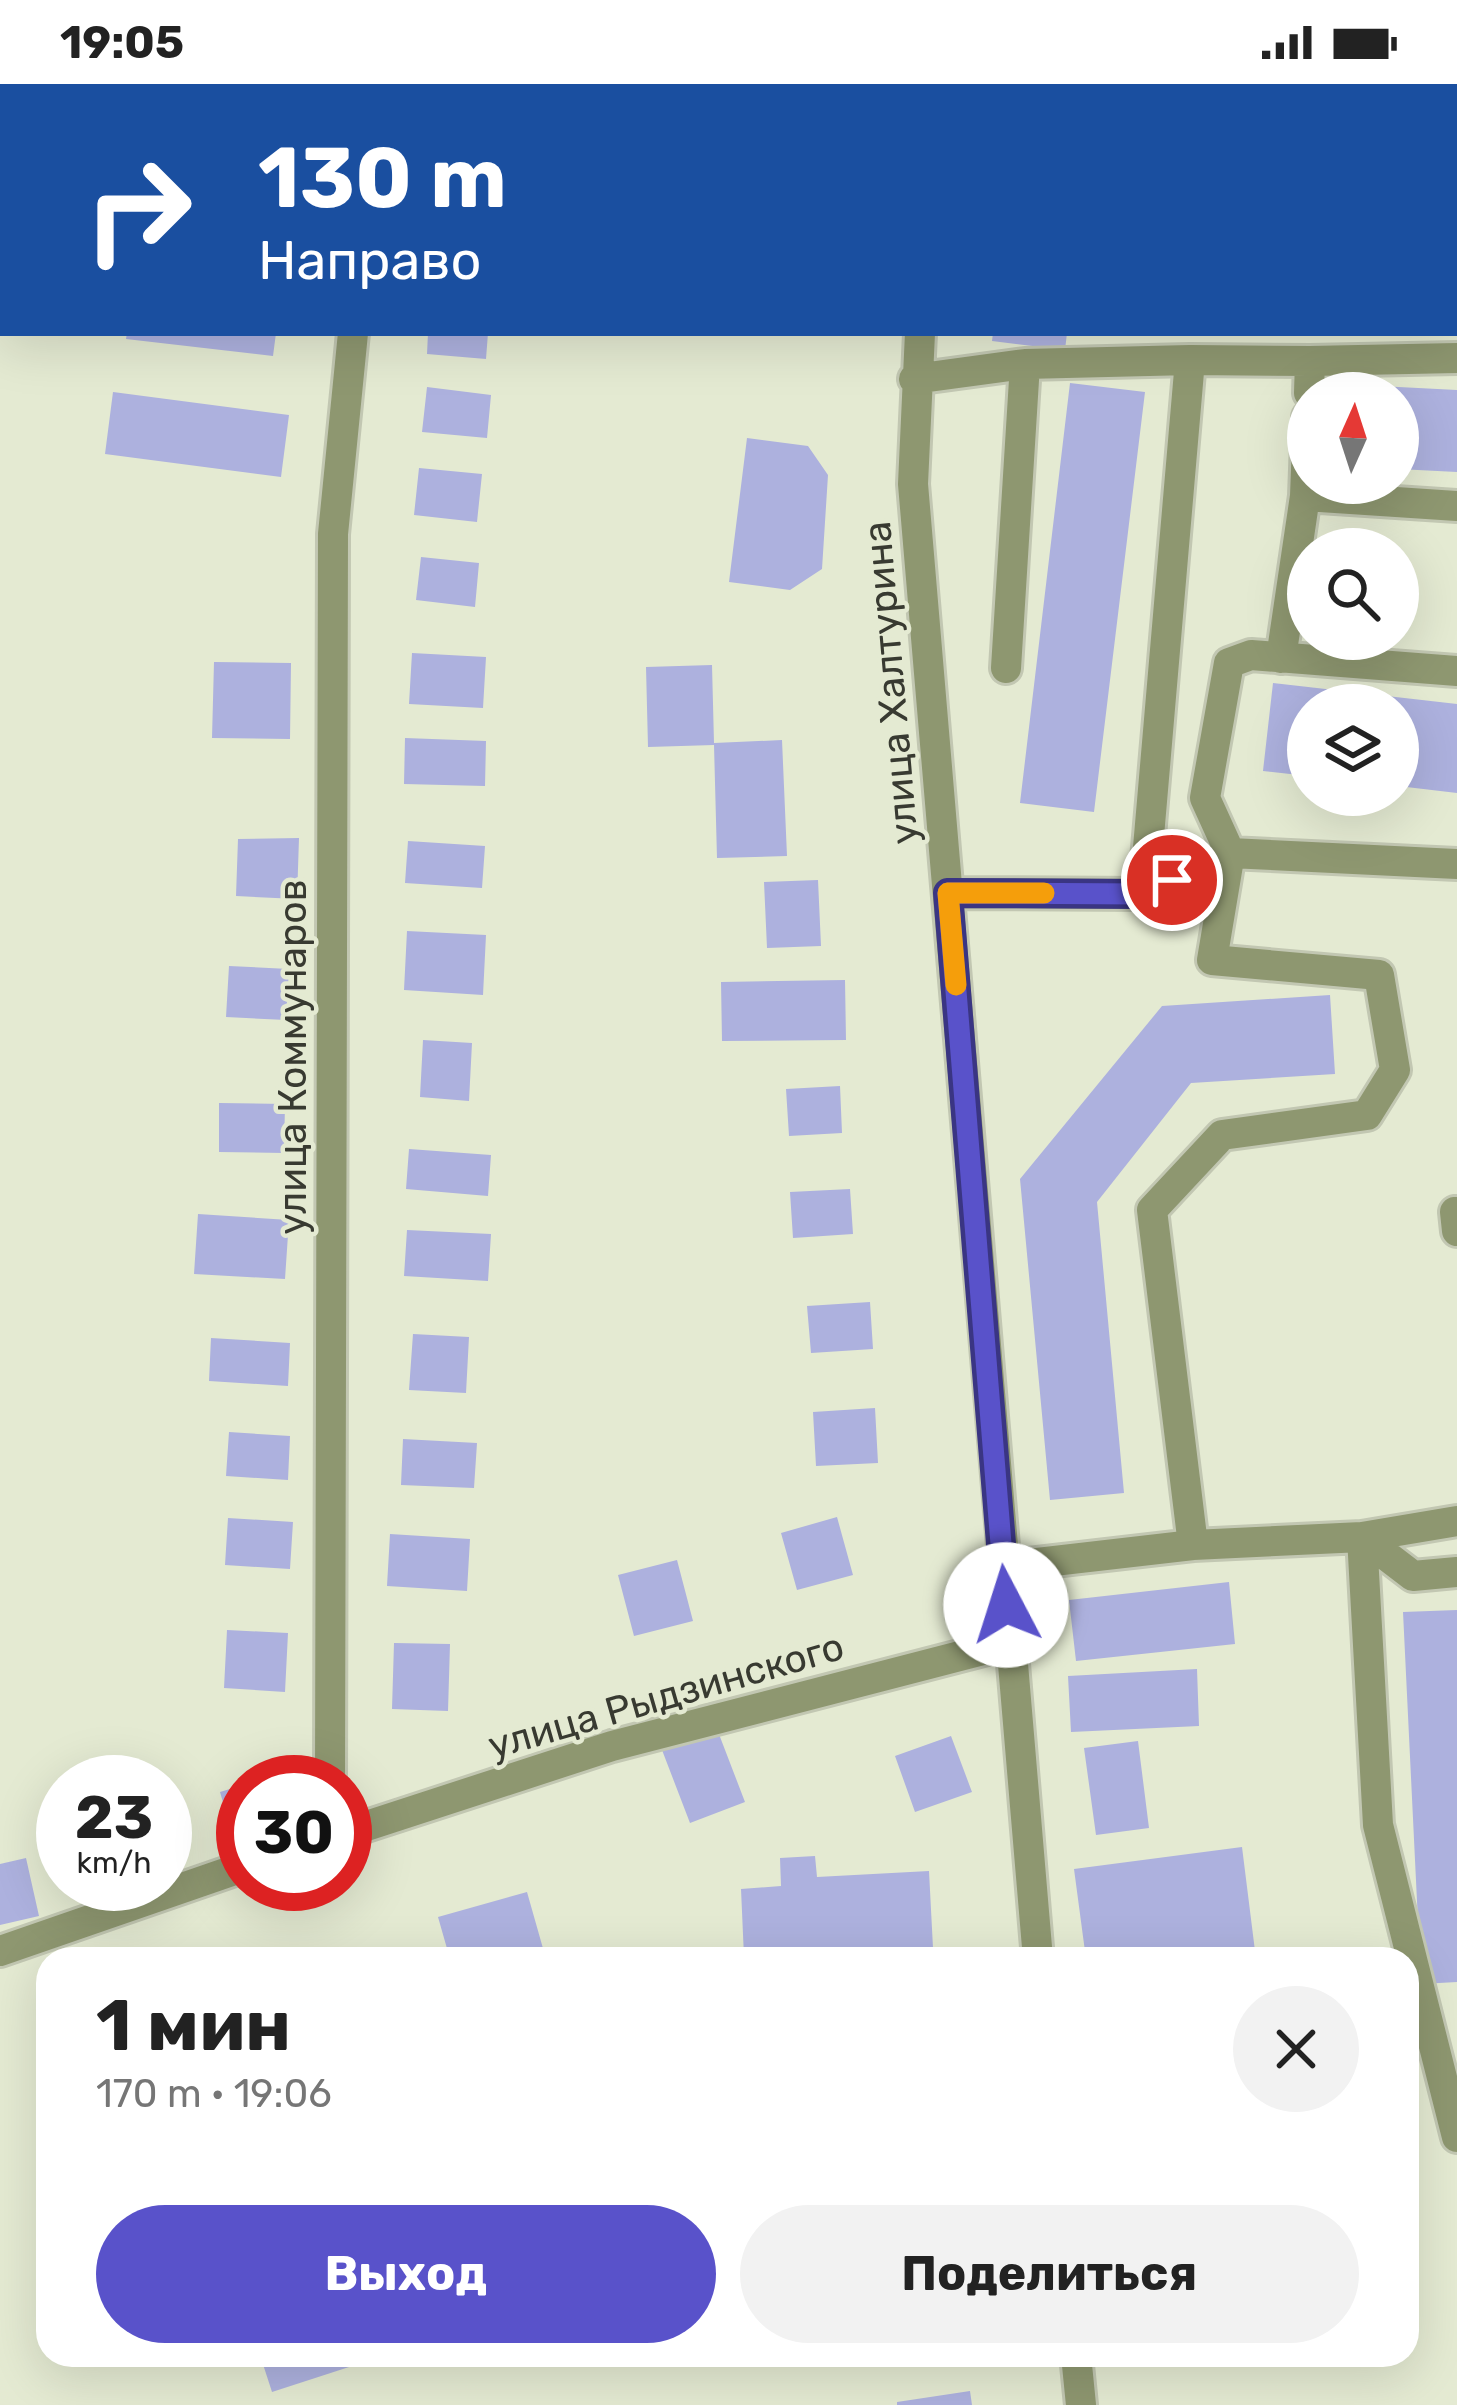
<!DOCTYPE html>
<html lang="ru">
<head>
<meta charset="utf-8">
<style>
	body { margin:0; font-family:Rubik,sans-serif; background:#f2f2f2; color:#222; height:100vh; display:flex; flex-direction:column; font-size:45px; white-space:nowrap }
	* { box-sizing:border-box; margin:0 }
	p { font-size:39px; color:#767676 }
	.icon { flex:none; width:66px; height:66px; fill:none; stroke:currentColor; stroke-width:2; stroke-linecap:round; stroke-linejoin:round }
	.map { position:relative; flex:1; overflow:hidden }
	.details { position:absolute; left:36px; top:1863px; width:1383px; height:420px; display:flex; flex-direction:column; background:#fff; border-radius:36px; box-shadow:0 12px 48px #0002 }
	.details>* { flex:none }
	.top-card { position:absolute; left:0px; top:0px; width:1458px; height:252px; box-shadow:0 12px 48px #0002; background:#1a4fa0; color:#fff; overflow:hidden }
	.needle { width:78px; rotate:3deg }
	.fabs { position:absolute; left:1287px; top:288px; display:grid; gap:24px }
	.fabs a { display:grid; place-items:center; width:132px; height:132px; border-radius:50%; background:#fff; box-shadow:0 12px 48px #0002; font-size:60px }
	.speed { position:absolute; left:36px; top:1671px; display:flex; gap:24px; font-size:60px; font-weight:700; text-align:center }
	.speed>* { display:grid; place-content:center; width:156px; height:156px; border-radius:50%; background:#fff; box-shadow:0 12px 48px #0002; line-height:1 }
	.speed small { font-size:30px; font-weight:400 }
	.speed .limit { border:18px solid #d22; background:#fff; color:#111 }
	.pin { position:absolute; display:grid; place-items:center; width:102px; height:102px; color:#fff; margin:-51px; border:6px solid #fff; border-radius:50%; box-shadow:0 3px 12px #0007 }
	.me { position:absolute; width:132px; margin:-66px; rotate:355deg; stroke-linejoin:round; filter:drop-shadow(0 0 9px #0008) }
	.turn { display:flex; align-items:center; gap:42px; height:252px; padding:0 60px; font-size:54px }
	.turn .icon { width:156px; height:156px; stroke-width:2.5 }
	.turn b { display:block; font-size:84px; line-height:102px }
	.round { display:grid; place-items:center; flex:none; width:126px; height:126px; border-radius:63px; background:#f2f2f2 }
	.summary { display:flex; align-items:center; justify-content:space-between; height:204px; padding:0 60px }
	h1 { font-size:72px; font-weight:700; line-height:90px }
	.cta { display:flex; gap:24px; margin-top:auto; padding:24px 60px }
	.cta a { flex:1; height:138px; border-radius:72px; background:#5952ca; color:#fff; font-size:48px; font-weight:700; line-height:138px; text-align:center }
	.cta a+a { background:#f2f2f2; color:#222 }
	.status { display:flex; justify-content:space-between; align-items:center; height:84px; padding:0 60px; background:#fff; direction:ltr }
	.status svg { height:33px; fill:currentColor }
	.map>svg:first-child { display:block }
</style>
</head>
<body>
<div class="status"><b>19:05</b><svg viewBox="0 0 49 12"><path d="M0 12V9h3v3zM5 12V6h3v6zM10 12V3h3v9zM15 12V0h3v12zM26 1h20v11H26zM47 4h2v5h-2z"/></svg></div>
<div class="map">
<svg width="1457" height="2321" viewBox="0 0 1457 2321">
	<rect width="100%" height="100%" fill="#e4ead2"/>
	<!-- building -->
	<path fill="#adb1de" d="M127,249H276L273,272L126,255Z
		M428,249H488L486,275L427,270Z
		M993,249H1067L1065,266L992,257Z
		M1070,299L1145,308L1094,728L1020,719Z
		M1340,300L1457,306V388L1398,385V309H1340Z
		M427,303L491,311L487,354L422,348Z
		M113,308L289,331L281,393L105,370Z
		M747,354L808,362L828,391L822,485L790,506L729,498Z
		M419,384L482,390L477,438L414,431Z
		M421,473L479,479L475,523L416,516Z
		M412,569L486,573L483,624L409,620Z
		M214,578L291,579L290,655L212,654Z
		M712,581L714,659L782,656L787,772L717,774L714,661L648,663L646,583Z
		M1273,599L1457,620V709L1398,702V621H1308V692L1263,687Z
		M405,654L486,657L485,702L404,700Z
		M299,754L297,815L236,812L238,755Z
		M408,757L485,762L482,804L405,799Z
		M818,796L821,862L767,864L764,798Z
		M407,847L486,851L483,911L404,906Z
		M229,882L289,885L286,936L226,933Z
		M845,896L846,956L722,957L721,898Z
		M1330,911L1335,990L1191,999L1097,1118L1124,1409L1050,1416L1020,1095L1162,922Z
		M423,956L472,959L469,1017L420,1013Z
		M840,1002L842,1049L789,1052L786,1005Z
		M219,1019L285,1020L284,1069L219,1068Z
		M409,1065L491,1071L488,1112L406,1105Z
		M850,1105L853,1150L793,1154L790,1108Z
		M198,1130L289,1136L285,1195L194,1190Z
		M407,1146L491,1150L488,1197L404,1192Z
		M870,1218L873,1265L811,1269L807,1222Z
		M413,1250L469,1253L466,1309L409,1306Z
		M211,1254L290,1259L288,1302L209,1297Z
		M875,1324L878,1379L816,1382L813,1328Z
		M229,1348L290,1352L288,1396L226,1392Z
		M403,1355L477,1359L474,1404L401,1401Z
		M837,1433L853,1491L797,1506L781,1449Z
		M228,1434L293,1438L290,1485L225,1481Z
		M390,1450L470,1455L467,1507L387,1502Z
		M677,1476L693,1537L634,1552L618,1491Z
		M1229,1498L1235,1560L1076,1577L1069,1516Z
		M1457,1526V1898L1421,1900L1403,1528Z
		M227,1546L288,1549L285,1608L224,1604Z
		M394,1559L450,1560L448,1627L392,1625Z
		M1197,1585L1199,1642L1071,1648L1068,1592Z
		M717,1645L745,1718L690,1739L662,1666Z
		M951,1652L972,1708L915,1728L895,1672Z
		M1138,1657L1149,1744L1096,1751L1084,1664Z
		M243,1701V1746L232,1749L220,1708Z
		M165,1730L181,1770L165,1776Z
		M1242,1763L1256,1875H1086L1074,1785Z
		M815,1772L817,1793L929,1787L933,1864L744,1873L741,1805L781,1802L780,1774Z
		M26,1774L39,1832L0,1841V1780Z
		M527,1808L546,1875H450L438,1833Z
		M260,2271H383V2272L272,2308Z
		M970,2307L972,2321H897V2318Z"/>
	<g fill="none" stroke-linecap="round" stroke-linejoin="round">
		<!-- minor casing -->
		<g stroke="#c2c7b2" stroke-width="36">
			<path id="minor" d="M376,3V0
				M946,3V0
				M1111,3V0
				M1216,3L1217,0
				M920,249L913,400L1038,1875
				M1190,276L1310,277
				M914,295L1025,280L1190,276L1144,810
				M1309,309L1310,277L1457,274
				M1305,412L1457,422
				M1281,574L1305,412L1308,333
				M1006,584L1025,280
				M948,809L1144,810L1230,769L1457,780
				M1455,1128L1457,1147
				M1193,1461L1152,1126L1222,1051L1367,1031L1395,986L1379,891L1212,876L1230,769L1205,714L1229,579L1251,571L1457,587
				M1002,1483L1193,1461L1362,1453L1457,1437
				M1457,1488L1413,1492L1362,1453L1378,1741L1457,2053
				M330,1698L333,450L353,249
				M345,1749L612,1662L1010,1559
				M0,1867L243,1783
				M1076,2271L1081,2321"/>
		</g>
		<!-- minor -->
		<use href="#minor" stroke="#8e9770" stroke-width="30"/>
	</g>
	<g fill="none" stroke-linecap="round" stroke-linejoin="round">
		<!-- route casing -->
		<g stroke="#3a3583" stroke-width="30">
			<path id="route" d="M1006,1521L948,809L1144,810L1172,796"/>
		</g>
		<!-- route -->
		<use href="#route" stroke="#5952ca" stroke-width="21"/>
		<!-- slow -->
		<path stroke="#f59e0b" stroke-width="21" d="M956,901L948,809H1044"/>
	</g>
	<g text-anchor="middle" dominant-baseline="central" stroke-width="9" stroke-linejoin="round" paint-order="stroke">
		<!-- street labels -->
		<g font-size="39" fill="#383a31" stroke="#e4ead2">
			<text transform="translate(891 599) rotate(-95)">улица Халтурина</text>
			<text transform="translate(293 973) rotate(-90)">улица Коммунаров</text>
			<text transform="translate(666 1612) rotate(-16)">улица Рыдзинского</text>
		</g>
	</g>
</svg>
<div class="fabs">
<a><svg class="needle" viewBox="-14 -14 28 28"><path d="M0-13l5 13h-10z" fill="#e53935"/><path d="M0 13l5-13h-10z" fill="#767676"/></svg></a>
<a><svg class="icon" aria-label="search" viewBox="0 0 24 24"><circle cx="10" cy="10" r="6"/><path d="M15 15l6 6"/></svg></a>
<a><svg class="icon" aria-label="layers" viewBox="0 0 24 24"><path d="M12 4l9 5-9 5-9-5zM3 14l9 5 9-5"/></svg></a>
</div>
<div class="speed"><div>23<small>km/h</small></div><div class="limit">30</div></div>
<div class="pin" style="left:1172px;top:796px;background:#d93025"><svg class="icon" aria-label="arrive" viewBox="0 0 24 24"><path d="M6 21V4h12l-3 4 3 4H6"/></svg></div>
<svg class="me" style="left:1006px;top:1521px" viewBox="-20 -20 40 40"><circle r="19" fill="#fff"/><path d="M0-13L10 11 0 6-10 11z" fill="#5952ca"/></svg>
<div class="top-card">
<div class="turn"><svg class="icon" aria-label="right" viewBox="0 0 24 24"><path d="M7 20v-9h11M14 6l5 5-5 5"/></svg><div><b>130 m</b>Направо</div></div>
</div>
<section class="details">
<div class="summary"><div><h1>1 мин</h1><p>170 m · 19:06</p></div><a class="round"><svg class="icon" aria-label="close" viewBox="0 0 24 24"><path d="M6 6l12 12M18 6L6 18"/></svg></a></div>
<div class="cta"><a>Выход</a><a>Поделиться</a></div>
</section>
</div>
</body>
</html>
